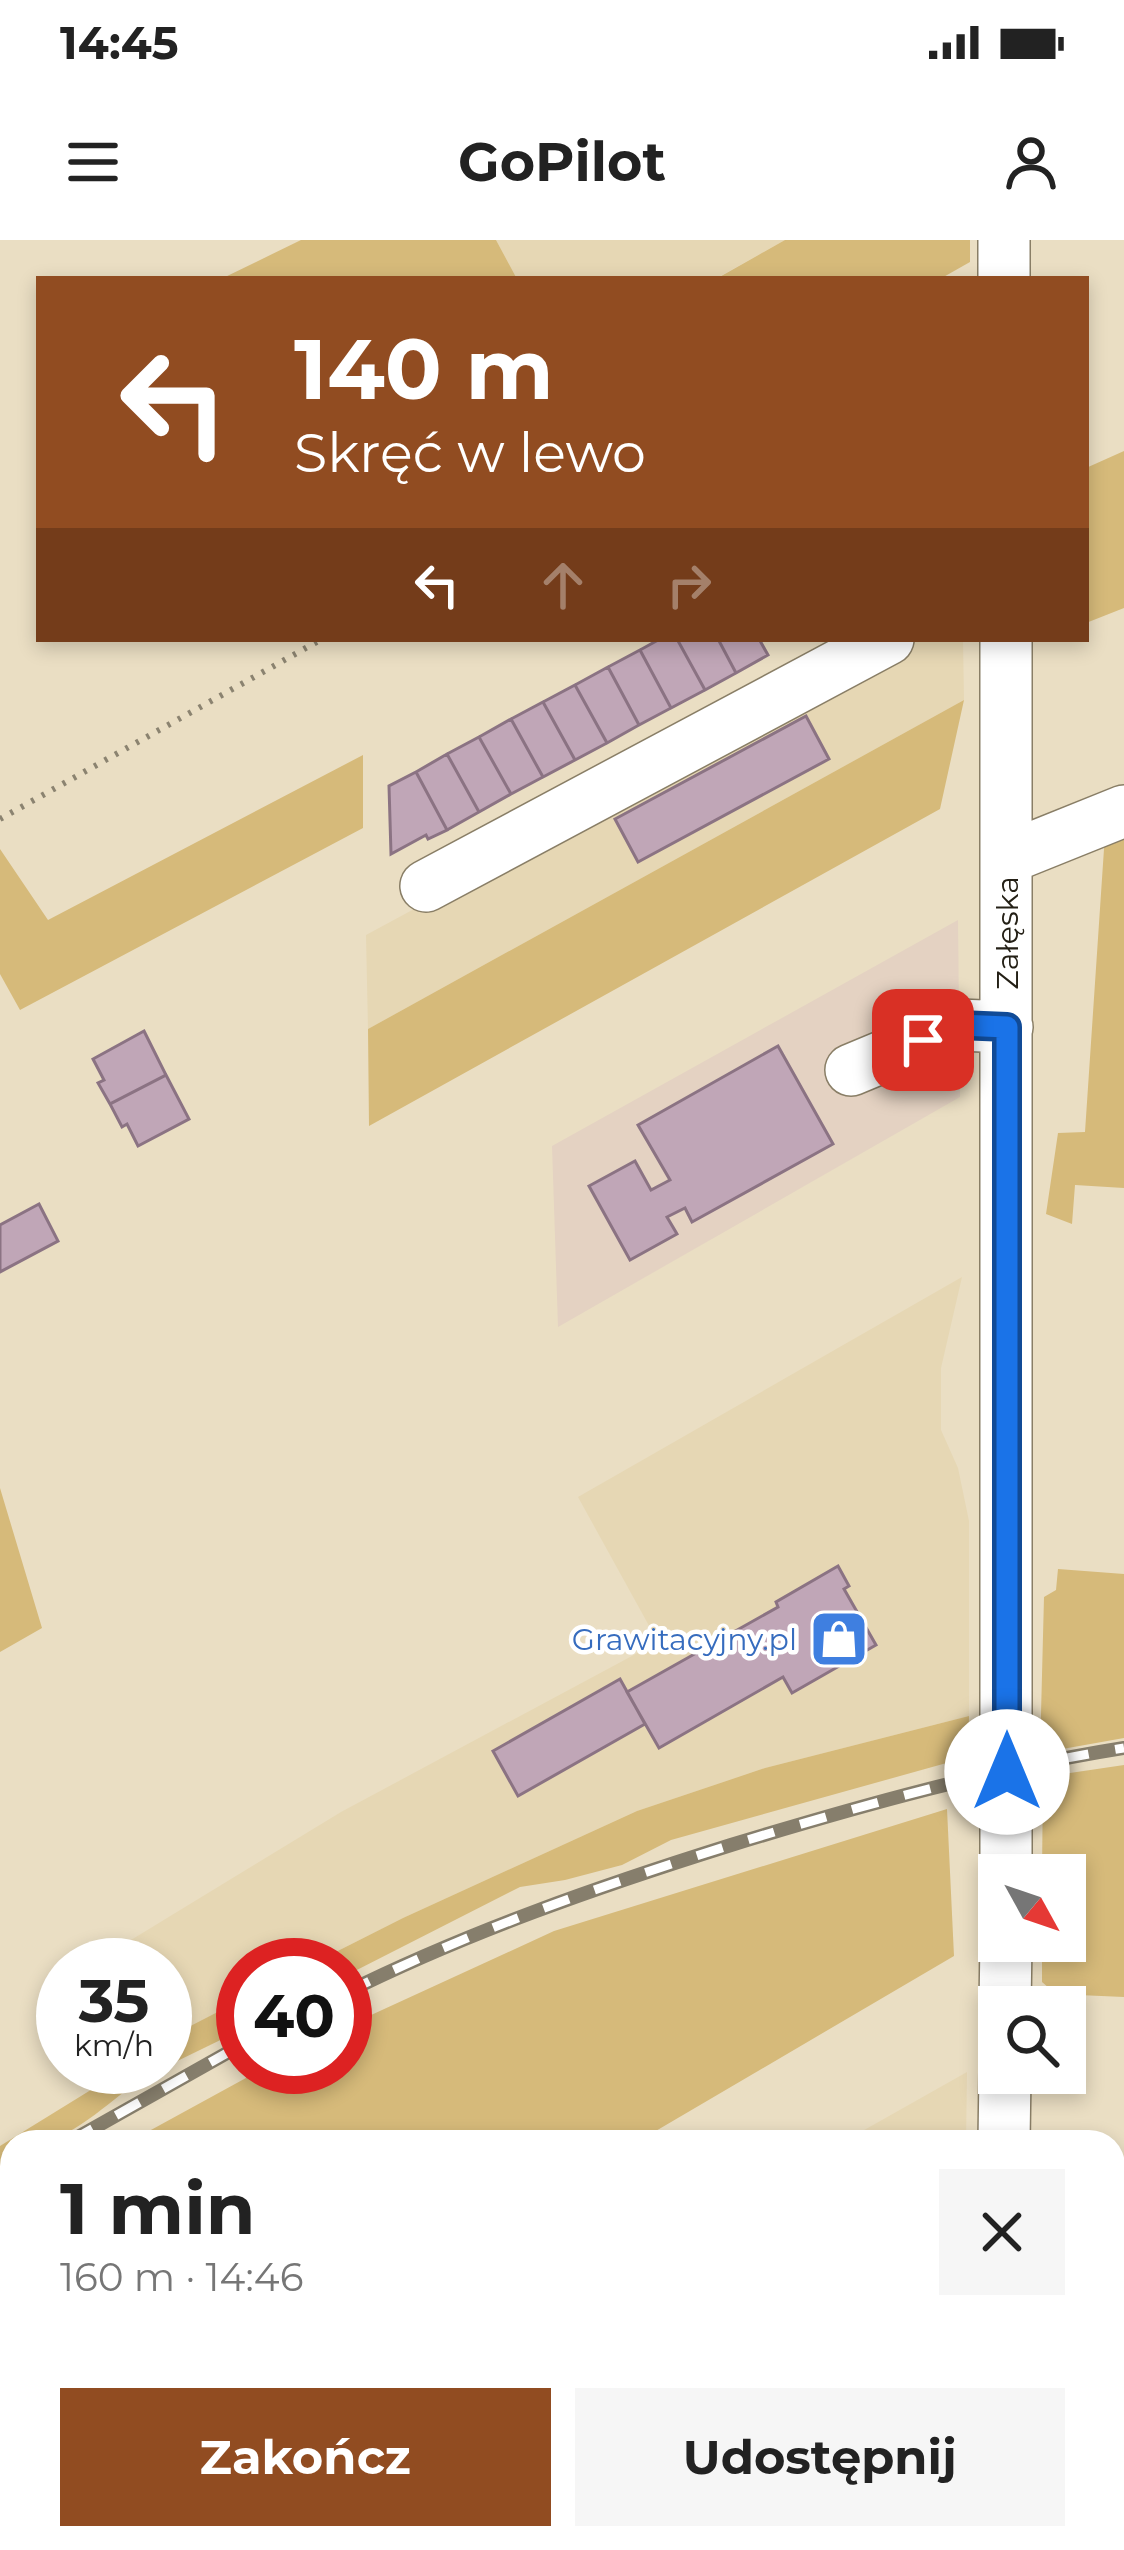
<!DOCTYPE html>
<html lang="pl">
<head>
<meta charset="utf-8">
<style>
	body { margin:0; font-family:Montserrat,sans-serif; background:#f6f6f6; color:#222; height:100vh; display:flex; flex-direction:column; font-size:45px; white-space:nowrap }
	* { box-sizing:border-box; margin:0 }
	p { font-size:39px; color:#767676 }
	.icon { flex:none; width:66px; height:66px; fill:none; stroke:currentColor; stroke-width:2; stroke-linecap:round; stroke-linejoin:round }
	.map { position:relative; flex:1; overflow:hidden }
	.sheet { position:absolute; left:0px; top:1890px; width:1125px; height:420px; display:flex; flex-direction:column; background:#fff; border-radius:36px 36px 0 0; box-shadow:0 6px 18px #0003 }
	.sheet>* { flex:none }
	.top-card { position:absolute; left:36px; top:36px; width:1053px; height:366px; border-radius:0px; box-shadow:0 6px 18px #0003; background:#914c21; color:#fff; overflow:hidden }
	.needle { width:78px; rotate:130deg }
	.fabs { position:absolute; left:978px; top:1614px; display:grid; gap:24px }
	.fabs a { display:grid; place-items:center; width:108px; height:108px; border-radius:0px; background:#fff; box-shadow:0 6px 18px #0003; font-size:60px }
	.speed { position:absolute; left:36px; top:1698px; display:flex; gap:24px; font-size:60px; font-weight:700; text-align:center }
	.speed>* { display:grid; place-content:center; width:156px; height:156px; border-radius:50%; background:#fff; box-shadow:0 6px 18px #0003; line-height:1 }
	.speed small { font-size:30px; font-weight:400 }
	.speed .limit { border:18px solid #d22; background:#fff; color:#111 }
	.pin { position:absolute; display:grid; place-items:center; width:102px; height:102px; color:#fff; margin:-51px; border-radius:24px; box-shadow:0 6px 18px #0006 }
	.me { position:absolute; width:132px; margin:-66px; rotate:0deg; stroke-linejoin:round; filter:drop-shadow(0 0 9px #0008) }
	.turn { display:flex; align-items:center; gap:42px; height:252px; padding:0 60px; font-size:54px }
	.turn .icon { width:156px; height:156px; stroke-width:2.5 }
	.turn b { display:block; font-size:84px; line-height:102px }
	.lanes { display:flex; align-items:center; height:114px; padding:0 60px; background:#0003; justify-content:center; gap:60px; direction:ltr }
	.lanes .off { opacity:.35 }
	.round { display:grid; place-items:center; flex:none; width:126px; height:126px; border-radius:0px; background:#f6f6f6 }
	.summary { display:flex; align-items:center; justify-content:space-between; height:204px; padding:0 60px }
	h1 { font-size:72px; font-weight:700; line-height:90px }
	.button { display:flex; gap:24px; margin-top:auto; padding:24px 60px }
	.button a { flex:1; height:138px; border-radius:0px; background:#914c21; color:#fff; font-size:48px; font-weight:700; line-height:138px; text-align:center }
	.button a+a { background:#f6f6f6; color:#222 }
	.status { display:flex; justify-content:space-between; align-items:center; height:84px; padding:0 60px; background:#fff; direction:ltr }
	.status svg { height:33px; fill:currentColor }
	header { display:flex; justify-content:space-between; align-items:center; height:156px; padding:0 60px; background:#fff; font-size:54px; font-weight:700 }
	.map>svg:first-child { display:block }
</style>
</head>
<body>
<div class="status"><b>14:45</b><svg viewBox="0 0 49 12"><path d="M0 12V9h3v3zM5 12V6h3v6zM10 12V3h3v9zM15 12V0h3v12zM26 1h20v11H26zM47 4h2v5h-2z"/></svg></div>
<header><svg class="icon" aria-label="menu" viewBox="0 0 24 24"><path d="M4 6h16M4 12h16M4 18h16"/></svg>GoPilot<svg class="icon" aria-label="person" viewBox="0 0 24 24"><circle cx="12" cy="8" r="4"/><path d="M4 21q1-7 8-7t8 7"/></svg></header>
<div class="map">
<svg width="1124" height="2310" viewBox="0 0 1124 2310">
	<rect width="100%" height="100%" fill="#eadec3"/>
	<!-- built -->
	<path fill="#e6d7b4" d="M496,0H785L715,39H517Z
		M914,399H963L964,460L368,789L366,695Z
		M962,1037L941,1128V1190L958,1228L969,1281V1476L765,1528L637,1571L403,1678L310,1725H243V1759L165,1799V1725H90L341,1572L658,1402L578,1257Z
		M967,1832L966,1902H843Z
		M427,2298H817L795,2310H406Z"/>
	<!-- industrial -->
	<path fill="#e4d2c2" d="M958,680L960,857L558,1087L552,906Z"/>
	<!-- green -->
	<path fill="#d6ba7a" d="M301,0H496L517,39H221Z
		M785,0H970V22L940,39H716Z
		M1124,211V368L1086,383V228Z
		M964,460L940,569L369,886L368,789Z
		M363,515V588L20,770L0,734V609L48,680Z
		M1124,586V948L1075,945L1072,984L1046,974L1058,893L1085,892L1105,594Z
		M0,1248L42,1388L0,1412Z
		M1058,1329L1124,1334V1498L1040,1513L1044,1357L1056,1350Z
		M969,1476L968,1517L671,1600L622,1625L565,1640L520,1647L345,1736V1725H310L403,1678L637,1571L765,1528Z
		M1124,1525V1757L1056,1754L1042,1742V1701H1065V1635H1042L1043,1537Z
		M947,1569L954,1716L637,1902H129L266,1827H345V1787L554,1691Z
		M243,1759V1789L165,1827V1799Z
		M121,1827H164C122,1846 94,1884 51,1900C40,1904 24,1902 12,1902V1923L0,1929V1906L107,1840Z
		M12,1970V2253L0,2260V1978Z
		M817,2298H944V2309L948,2310H795Z"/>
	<!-- building -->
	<path fill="#c0a6b7" stroke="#8b7383" stroke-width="3" d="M660,399H677L705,450L671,468L640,410Z
		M677,399H718L736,433L705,450Z
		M718,399H759L768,415L736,433Z
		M640,410L671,468L639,485L608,427Z
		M608,427L639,485L607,503L575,445Z
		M575,445L607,503L575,520L543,462Z
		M543,462L575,520L543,537L511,479Z
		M806,476L829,519L638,622L615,579Z
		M511,479L543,537L511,554L479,497Z
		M479,497L511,554L479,572L447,514Z
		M447,514L479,572L447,590L416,532Z
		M416,532L447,590L428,599L426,595L391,614L389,546Z
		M144,791L166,835L110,864L98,843L104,840L93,819Z
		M778,806L833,904L692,982L685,968L667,977L677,994L630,1020L589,946L635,921L651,950L670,940L638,885Z
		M166,835L189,879L138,906L127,884L122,887L110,864Z
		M39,964L58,1001L0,1032V985Z
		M838,1326L849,1346L844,1349L876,1405L792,1453L783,1437L659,1508L627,1452L778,1367L776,1362Z
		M620,1439L645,1484L518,1556L493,1511Z
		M465,2298H673L652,2310H444Z"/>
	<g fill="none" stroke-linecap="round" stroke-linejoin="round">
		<!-- minor casing -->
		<g stroke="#897e66" stroke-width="54">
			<path id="minor" d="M1004,39V0
				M1006,399V1635
				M1007,618L1124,571
				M426,646L888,399
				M851,830L959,785L1007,787
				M1005,1767L1006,1701
				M1004,1902L1005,1833
				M1000,2310V2298"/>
		</g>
		<!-- path -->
		<path stroke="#8b8370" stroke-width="6" stroke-dasharray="3 9" stroke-linecap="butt" d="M0,579L322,399"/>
		<!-- minor -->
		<use href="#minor" stroke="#fff" stroke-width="51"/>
		<!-- rail casing -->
		<g stroke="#867e6c" stroke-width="14">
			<path id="rail" d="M345,1753C468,1692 600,1646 731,1605C859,1566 991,1529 1124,1508
				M69,1902L243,1804
				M0,1943L12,1936"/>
		</g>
		<!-- rail -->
		<use href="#rail" stroke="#fff" stroke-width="9" stroke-dasharray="27" stroke-linecap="butt"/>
	</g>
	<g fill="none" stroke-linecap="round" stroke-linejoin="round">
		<!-- route casing -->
		<g stroke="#114b97" stroke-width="30">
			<path id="route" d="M923,800L959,785L1007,787V1532"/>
		</g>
		<!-- route -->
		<use href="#route" stroke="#1a73e8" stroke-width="21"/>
	</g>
	<!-- icons -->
	<defs>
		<g id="shop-square" transform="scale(3)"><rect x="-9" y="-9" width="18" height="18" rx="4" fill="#3f7fe0" stroke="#fff"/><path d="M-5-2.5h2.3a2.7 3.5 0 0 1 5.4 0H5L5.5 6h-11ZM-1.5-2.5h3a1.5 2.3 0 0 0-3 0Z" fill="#fff"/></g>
	</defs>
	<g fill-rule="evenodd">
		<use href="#shop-square" x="839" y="1399"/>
	</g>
	<g text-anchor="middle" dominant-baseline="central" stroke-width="9" stroke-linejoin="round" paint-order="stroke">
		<!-- street labels -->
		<g font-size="30" fill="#242016" stroke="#fff">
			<text transform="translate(1007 693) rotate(-90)">Załęska</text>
		</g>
		<!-- shop labels -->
		<g font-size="30" fill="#366cbe" stroke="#fff" text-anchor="end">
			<text x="797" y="1399">Grawitacyjny.pl</text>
		</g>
	</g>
</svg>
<div class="fabs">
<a><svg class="needle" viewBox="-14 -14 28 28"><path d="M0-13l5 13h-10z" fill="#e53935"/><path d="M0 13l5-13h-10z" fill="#767676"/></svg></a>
<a><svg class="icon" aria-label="search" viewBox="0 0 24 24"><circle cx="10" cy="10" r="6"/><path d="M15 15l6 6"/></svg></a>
</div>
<div class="speed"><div>35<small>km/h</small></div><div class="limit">40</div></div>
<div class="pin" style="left:923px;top:800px;background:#d93025"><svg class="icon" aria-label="arrive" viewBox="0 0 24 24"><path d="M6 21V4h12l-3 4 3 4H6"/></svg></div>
<svg class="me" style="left:1007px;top:1532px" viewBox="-20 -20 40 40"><circle r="19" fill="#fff"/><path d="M0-13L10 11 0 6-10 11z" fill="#1a73e8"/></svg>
<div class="top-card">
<div class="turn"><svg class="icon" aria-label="left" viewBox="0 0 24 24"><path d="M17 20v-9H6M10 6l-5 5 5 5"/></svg><div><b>140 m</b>Skręć w lewo</div></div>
<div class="lanes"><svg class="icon" aria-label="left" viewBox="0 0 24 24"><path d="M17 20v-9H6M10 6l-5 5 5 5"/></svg><svg class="icon off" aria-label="ahead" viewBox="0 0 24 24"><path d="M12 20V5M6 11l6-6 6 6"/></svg><svg class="icon off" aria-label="right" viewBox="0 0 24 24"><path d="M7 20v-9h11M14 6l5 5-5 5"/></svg></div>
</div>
<section class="sheet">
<div class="summary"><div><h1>1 min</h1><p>160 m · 14:46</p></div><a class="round"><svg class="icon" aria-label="close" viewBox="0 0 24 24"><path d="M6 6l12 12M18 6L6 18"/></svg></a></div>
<div class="button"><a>Zakończ</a><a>Udostępnij</a></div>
</section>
</div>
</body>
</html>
